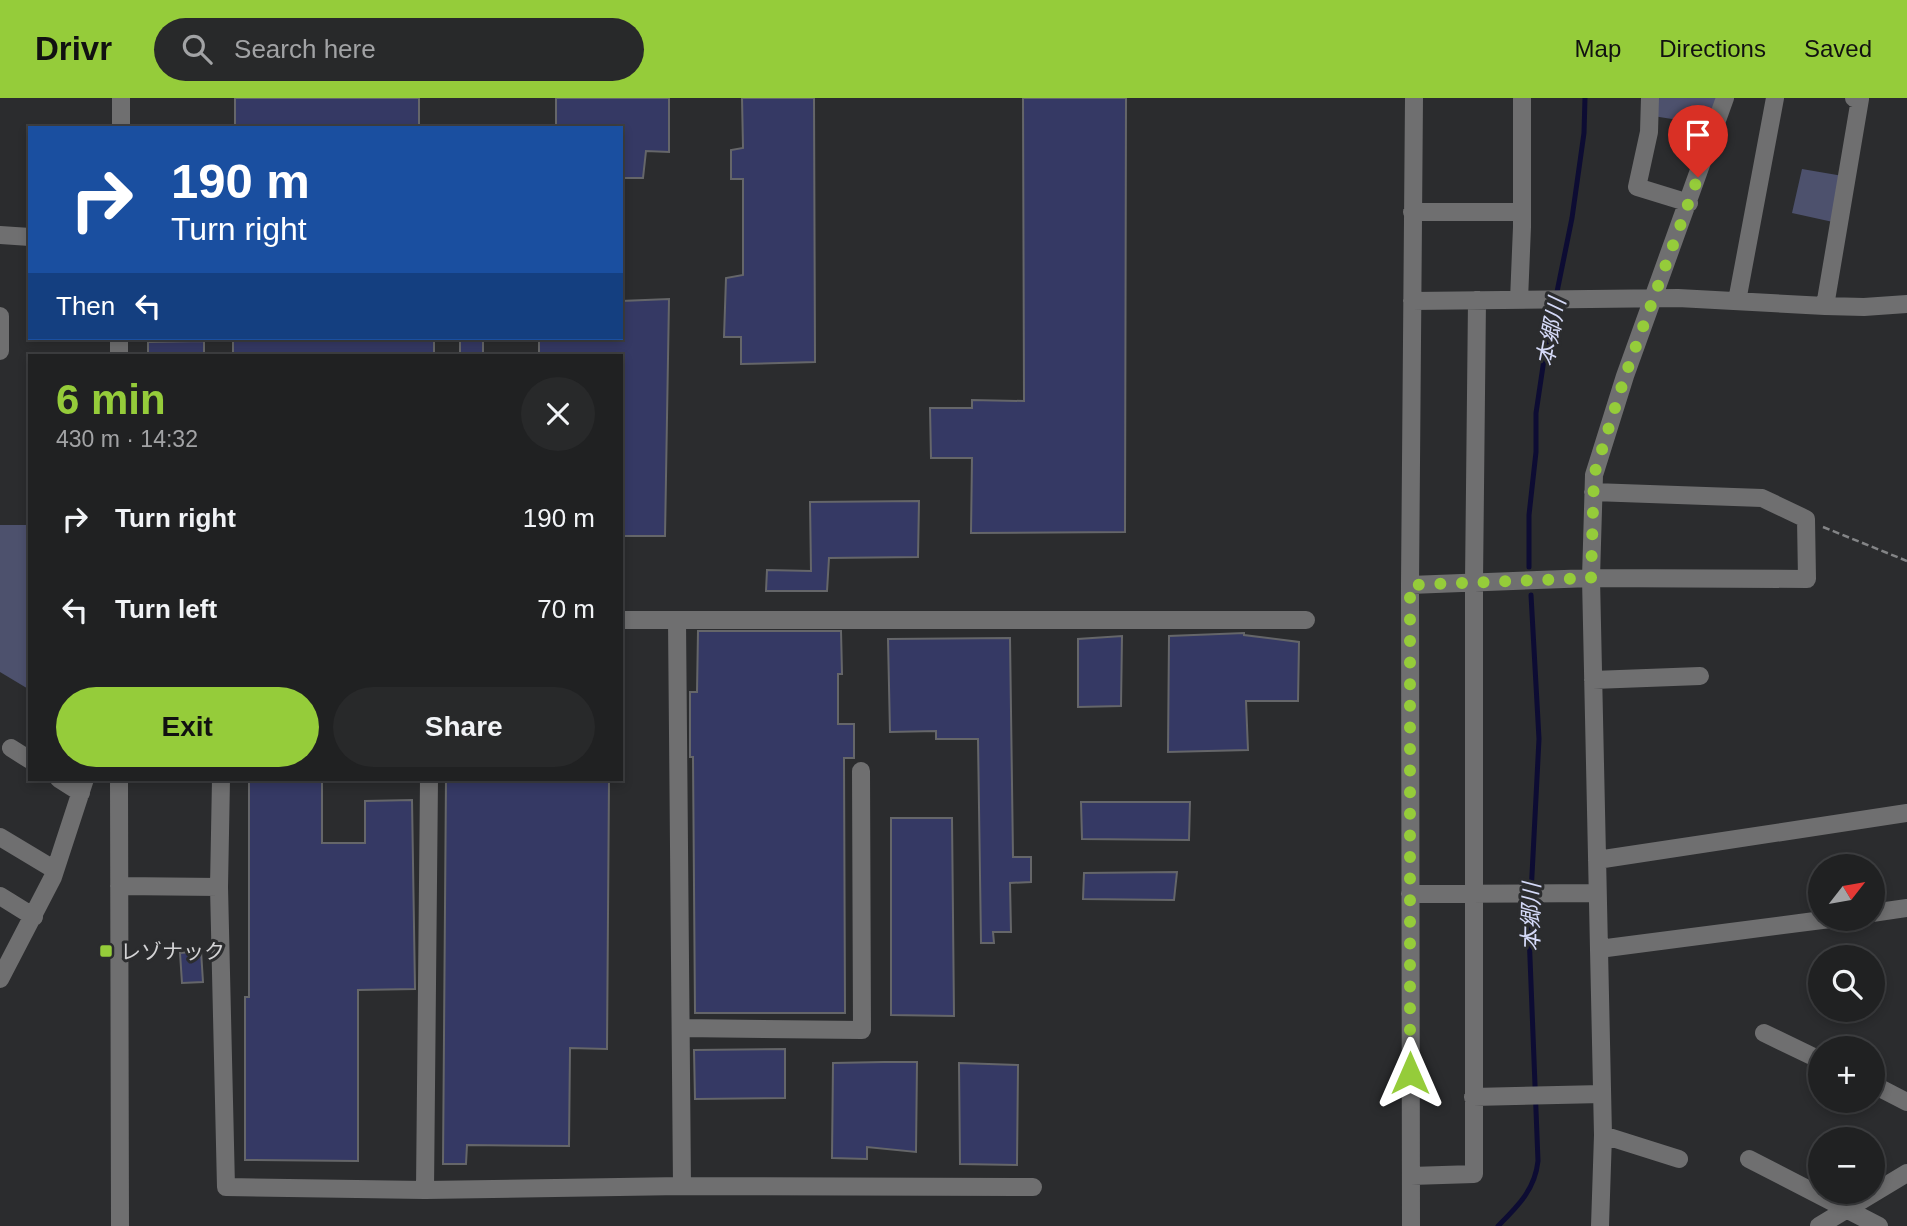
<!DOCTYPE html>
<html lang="en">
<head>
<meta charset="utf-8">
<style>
	body { margin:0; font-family:Arial,"Noto Sans JP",sans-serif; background:#28292a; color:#f1f3f6; height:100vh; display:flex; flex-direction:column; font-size:26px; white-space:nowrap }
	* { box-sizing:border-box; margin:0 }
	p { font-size:23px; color:#a2a3a5 }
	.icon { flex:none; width:38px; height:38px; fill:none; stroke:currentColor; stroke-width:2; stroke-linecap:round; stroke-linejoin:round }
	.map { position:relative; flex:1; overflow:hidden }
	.drawer { position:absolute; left:28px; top:256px; width:595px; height:427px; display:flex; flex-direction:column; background:#202122; border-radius:0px; box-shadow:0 4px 10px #0003,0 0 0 2px #3d3e40 }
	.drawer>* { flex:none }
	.hud { position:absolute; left:28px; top:28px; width:595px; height:214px; border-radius:0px; box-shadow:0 4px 10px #0003,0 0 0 2px #3d3e40; background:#1a4fa0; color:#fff; overflow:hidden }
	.needle { width:46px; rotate:59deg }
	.controls { position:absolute; left:1808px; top:756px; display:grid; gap:14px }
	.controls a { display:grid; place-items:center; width:77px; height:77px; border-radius:50%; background:#202122; box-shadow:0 4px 10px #0003,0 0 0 2px #3d3e40; font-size:35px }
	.pin { position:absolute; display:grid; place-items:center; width:60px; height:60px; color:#fff; margin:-72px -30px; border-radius:50% 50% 50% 0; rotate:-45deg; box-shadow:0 0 7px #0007 }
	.pin .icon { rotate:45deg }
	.me { position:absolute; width:77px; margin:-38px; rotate:0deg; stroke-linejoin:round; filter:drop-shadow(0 0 5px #0008) }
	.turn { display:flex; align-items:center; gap:24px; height:147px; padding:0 28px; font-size:32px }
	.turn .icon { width:91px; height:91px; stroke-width:2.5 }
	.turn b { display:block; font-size:49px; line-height:60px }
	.then { display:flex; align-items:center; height:66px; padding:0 28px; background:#0003; gap:14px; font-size:26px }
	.round { display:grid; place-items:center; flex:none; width:74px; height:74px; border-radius:37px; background:#28292a }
	.overview { display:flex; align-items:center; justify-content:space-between; height:119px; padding:0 28px }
	h1 { font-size:42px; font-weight:700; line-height:52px; color:#95cc3a }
	.cta { display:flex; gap:14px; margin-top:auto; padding:14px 28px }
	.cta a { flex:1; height:80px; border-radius:42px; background:#95cc3a; color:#111; font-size:28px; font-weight:700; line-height:80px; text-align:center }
	.cta a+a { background:#28292a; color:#f1f3f6 }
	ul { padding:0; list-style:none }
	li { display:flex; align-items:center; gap:21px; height:91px; padding:0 28px }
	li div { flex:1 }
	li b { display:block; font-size:26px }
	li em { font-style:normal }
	header { display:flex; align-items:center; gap:42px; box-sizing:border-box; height:98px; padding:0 35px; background:#95cc3a; color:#111 }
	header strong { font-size:33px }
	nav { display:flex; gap:38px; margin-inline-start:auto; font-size:24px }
	.search { width:490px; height:63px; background:#28292a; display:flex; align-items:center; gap:18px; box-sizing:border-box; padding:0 24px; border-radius:38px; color:#a2a3a5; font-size:26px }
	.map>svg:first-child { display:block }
</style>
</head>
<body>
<header>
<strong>Drivr</strong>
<div class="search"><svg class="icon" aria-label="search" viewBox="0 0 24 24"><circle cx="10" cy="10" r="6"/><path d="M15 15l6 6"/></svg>Search here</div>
<nav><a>Map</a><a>Directions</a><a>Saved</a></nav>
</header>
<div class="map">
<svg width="1907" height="1128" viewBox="0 0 1907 1128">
	<rect width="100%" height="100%" fill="#2b2c2e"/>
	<!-- green -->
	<path fill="#4d516d" d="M1651,0H1720L1710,27L1653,18Z
		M1802,71L1843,78L1833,124L1792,115Z
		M0,427H30V592L0,574Z"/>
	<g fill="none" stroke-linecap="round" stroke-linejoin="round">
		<!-- stream -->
		<path stroke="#0d0c33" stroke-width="5" d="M1529,469V417L1536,354V315L1546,248L1572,120L1584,35L1585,0
			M1498,1128C1517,1109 1535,1092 1538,1063L1529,835L1539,641L1531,497"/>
	</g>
	<!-- building -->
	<path fill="#353964" stroke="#656669" stroke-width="2" d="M235,0H419V30H235Z
		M556,0H669V54L646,53L643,80H621V30H556Z
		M742,0H814L815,264L741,266V239H724L726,180L743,177V81H731V52L743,50Z
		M1023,0H1126L1125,434L971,435L972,360H931L930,310H972V302L1024,303Z
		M669,201L665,438H621V257H539V240H621V203Z
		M233,240H434V257H233Z
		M460,240H483V257H460Z
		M204,243V257H148V244Z
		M919,403L918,459L829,460L827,493H766L767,472L811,473L810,404Z
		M698,533H841L842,576H838V626H854V660H844L845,915H695L693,659H690V594H697Z
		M1244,535V537L1299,544L1298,603H1246L1248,652L1168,654L1169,538Z
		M1122,538L1121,608L1078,609V541Z
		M1010,540L1013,759H1031V784L1010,785L1011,834H993L994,845H981L978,641H936V633L890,634L888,541Z
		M249,681H322V745H365V703L412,702L415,891L358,892V1063L245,1062V899H249Z
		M446,681H609L607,951L570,950L569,1048L467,1047L466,1066H443Z
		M1081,704H1190L1189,742L1082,741Z
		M891,720H952L954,918L891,917Z
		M1177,774L1174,802L1083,801L1084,775Z
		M201,853L203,884L182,885L180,855Z
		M785,951V1000L695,1001L694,952Z
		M884,964H917L916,1054L867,1049V1061L832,1060L833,965Z
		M959,965L1018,967L1017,1067L960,1066Z"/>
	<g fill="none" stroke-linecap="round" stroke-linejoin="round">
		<!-- path -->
		<path stroke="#838486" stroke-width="2.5" stroke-dasharray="7 3.5" stroke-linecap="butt" d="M1823,429L1907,463"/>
		<!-- minor -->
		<path stroke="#6f6f70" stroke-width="18" d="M1650,0L1649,34L1637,89L1689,105
			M121,30V0
			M1412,114H1522
			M0,137L30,139
			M1519,202L1522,129V0
			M1412,203L1678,200L1825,208L1864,209L1907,206
			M1737,203L1775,0
			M1825,208L1860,1L1854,0
			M0,218V253
			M119,257V240
			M1410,487L1591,480L1807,481L1806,421L1762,400L1593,394
			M621,522H1306
			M677,522L682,1088L1033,1089
			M1593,582L1700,578
			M11,650L30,662
			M59,681L81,695
			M119,681L120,1128
			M0,739L55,772
			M1597,762L1907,715
			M119,788L219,789L221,681
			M219,789L226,1089L425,1092L429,681
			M1410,796L1597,795
			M0,798L34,819
			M1872,815L1907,810
			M1599,851L1830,821
			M0,881L53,779L85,681
			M681,930L862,932L861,673
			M1764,935L1820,962
			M1872,986L1907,1004
			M1473,999L1602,996
			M1603,1037L1679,1061
			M1749,1061L1879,1128
			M1411,1078L1474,1076V484L1477,202
			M425,1092L682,1088
			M1411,1128L1410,487L1414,0
			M1600,1128L1603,1037L1591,480L1594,377L1625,278L1725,0
			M1819,1128L1907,1075"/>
	</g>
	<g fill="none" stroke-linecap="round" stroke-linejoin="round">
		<!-- route -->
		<path stroke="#95cc3a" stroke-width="12" stroke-dasharray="0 21.6" d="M1410,975V487L1591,480L1594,377L1625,278L1698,79"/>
	</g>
	<!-- markers -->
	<rect fill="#95cc3a" stroke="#2b2c2e" stroke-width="2.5" x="99" y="846" width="14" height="14" rx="3.5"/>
	<g text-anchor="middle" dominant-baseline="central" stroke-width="6" stroke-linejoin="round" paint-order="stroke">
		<!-- poi labels -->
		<g font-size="21" fill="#d3d3d5" stroke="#2b2c2e" text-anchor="start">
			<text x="120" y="853">レゾナック</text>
		</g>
		<!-- water labels -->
		<g font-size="23" font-style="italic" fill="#d4d9f7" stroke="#2b2c2e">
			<text transform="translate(1551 234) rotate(-79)">本郷川</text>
			<text transform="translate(1531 819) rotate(-89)">本郷川</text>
		</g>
	</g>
</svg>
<div class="controls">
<a><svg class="needle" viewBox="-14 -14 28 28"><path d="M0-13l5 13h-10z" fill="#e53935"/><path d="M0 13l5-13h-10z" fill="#a2a3a5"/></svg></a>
<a><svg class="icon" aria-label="search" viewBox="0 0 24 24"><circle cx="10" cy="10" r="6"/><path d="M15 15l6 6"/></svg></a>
<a>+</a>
<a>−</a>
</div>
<div class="pin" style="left:1698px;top:79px;background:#d93025"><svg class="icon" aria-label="arrive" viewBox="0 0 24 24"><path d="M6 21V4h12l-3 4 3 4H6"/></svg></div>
<svg class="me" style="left:1410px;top:975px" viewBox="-20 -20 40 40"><path d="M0-17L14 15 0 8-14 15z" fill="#95cc3a" stroke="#fff" stroke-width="4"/></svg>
<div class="hud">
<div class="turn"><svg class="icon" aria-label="right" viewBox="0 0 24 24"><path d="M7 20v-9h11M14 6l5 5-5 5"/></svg><div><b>190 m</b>Turn right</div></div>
<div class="then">Then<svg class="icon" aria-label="left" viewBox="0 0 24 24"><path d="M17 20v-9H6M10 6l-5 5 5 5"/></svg></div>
</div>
<section class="drawer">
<div class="overview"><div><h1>6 min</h1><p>430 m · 14:32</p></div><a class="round"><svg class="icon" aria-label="close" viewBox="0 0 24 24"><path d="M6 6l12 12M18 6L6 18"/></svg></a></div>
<ul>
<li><svg class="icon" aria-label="right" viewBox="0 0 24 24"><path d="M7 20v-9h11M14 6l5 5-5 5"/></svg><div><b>Turn right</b></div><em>190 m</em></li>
<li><svg class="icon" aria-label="left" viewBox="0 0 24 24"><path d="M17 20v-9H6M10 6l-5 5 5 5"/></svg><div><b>Turn left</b></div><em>70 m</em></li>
</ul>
<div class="cta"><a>Exit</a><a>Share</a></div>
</section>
</div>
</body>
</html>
